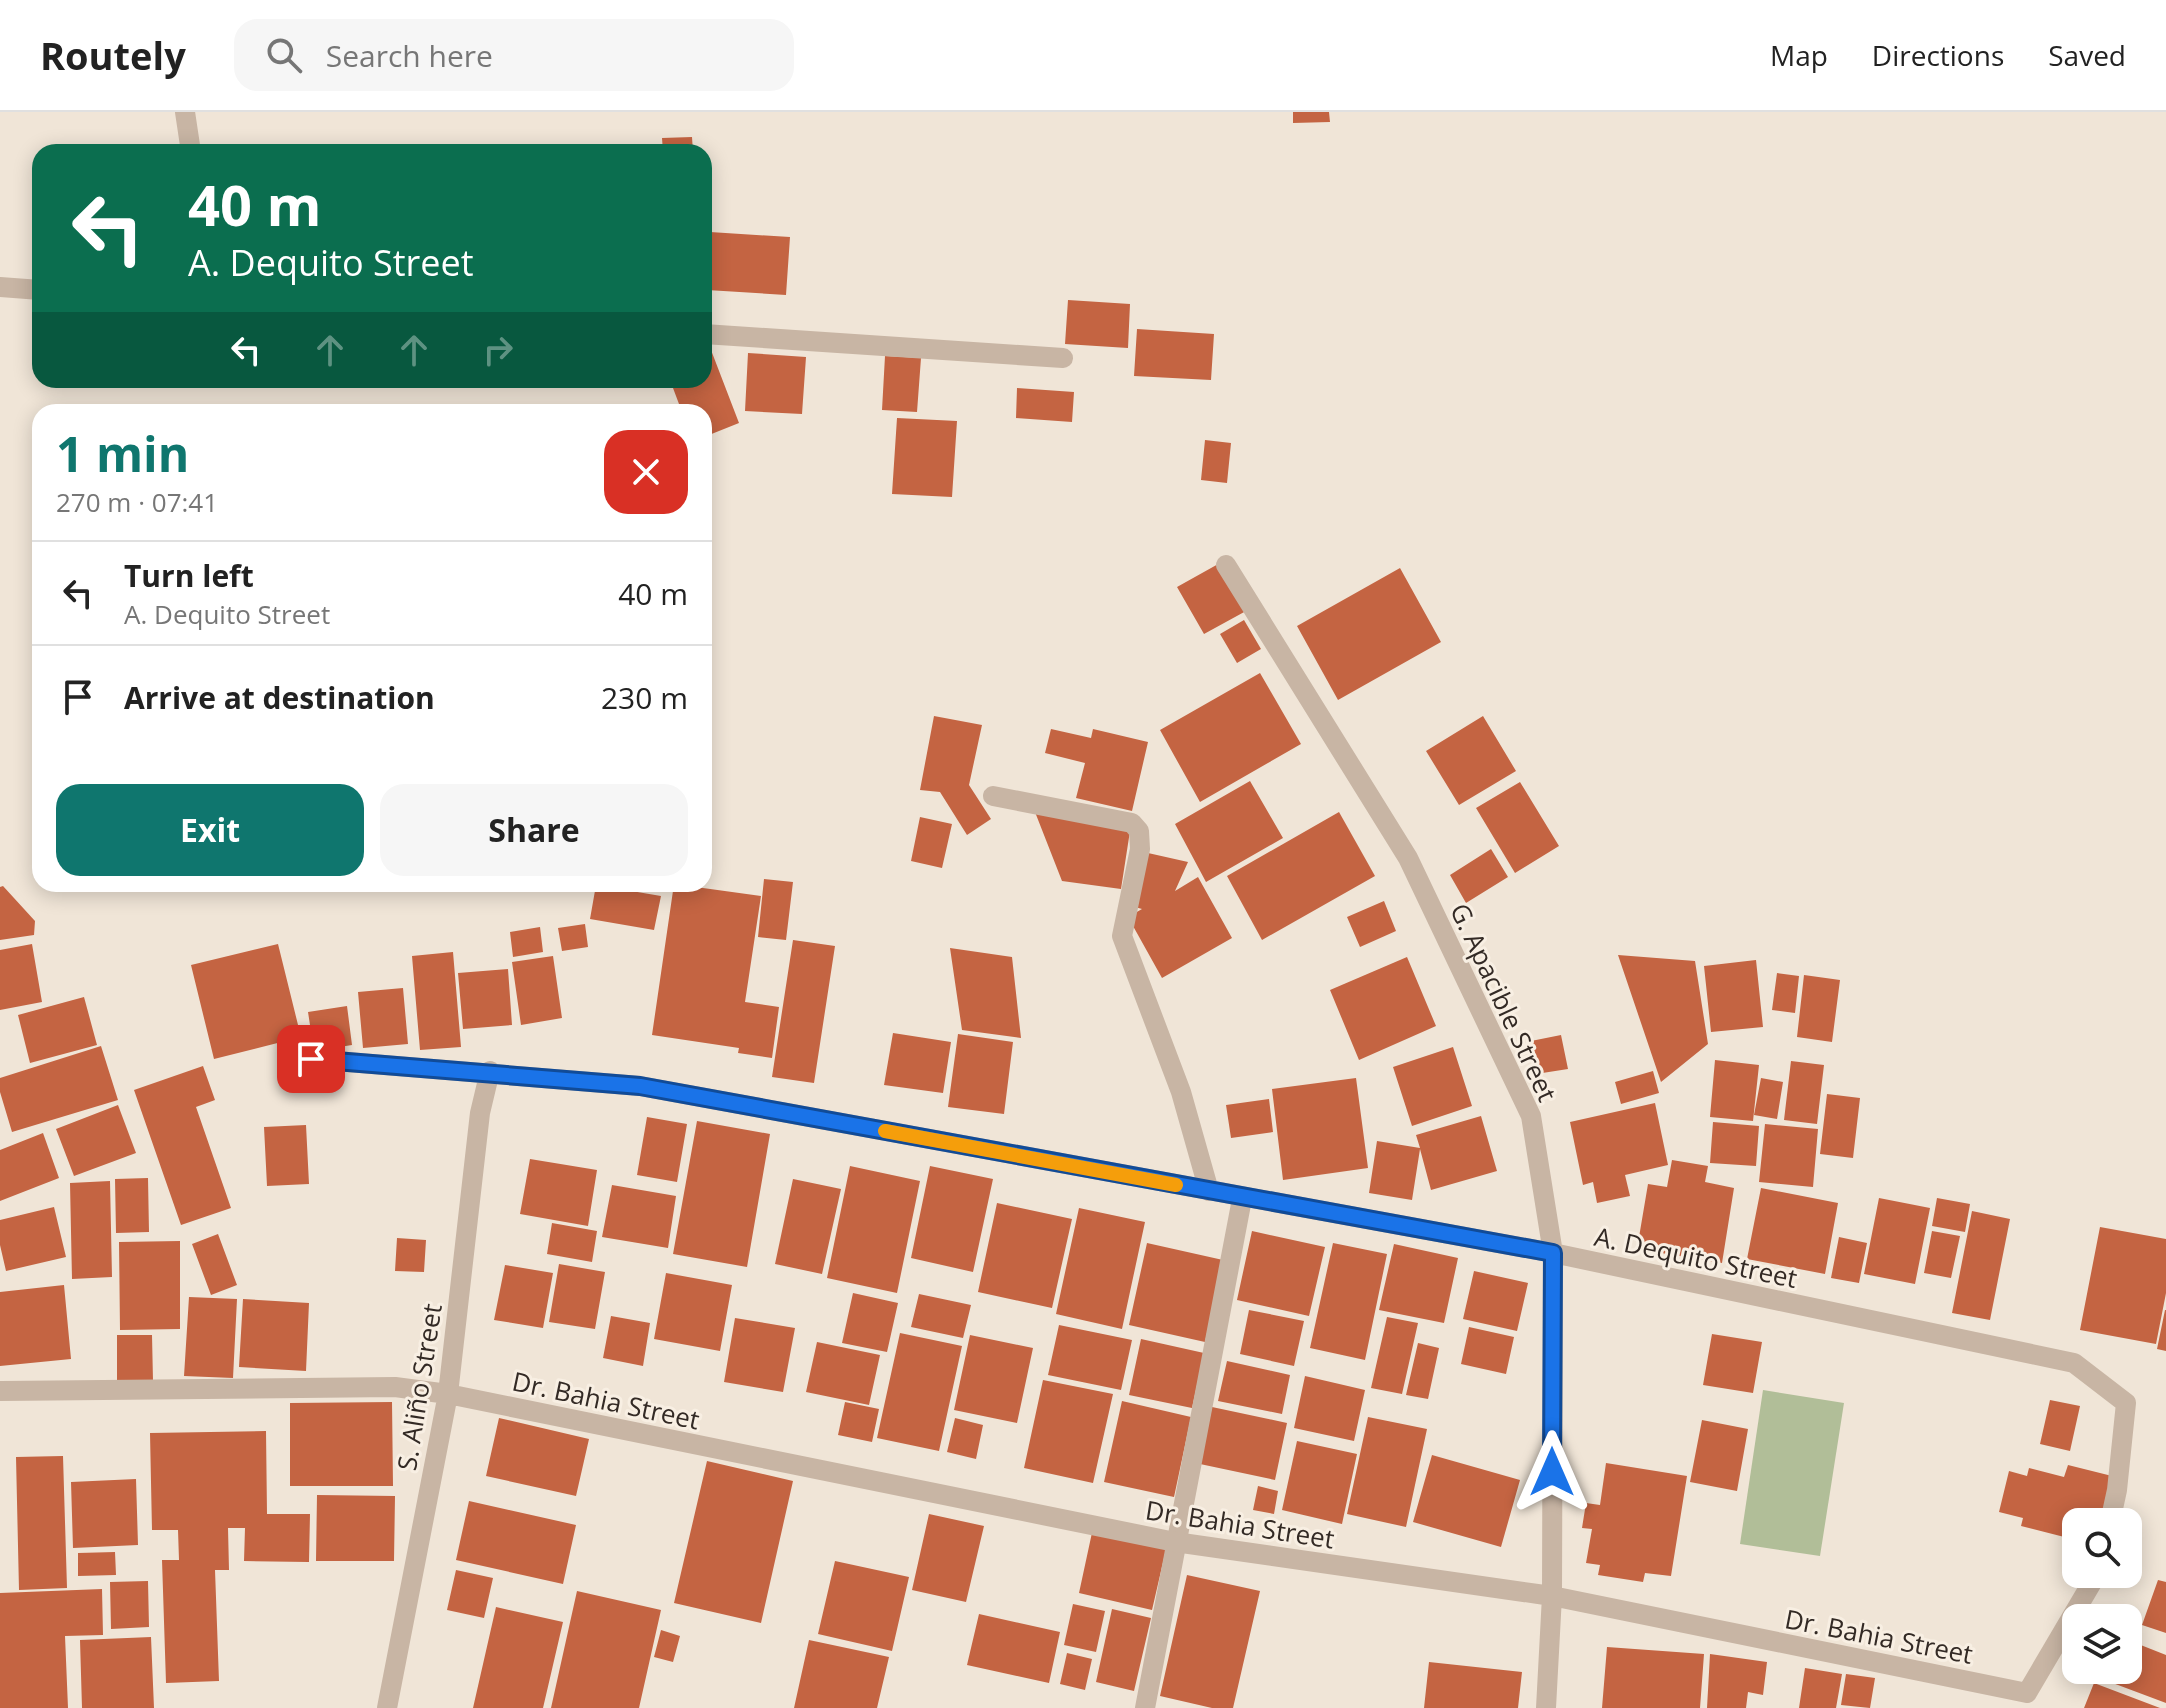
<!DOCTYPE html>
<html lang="en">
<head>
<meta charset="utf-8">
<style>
	body { margin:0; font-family:"Open Sans",sans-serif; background:#f6f6f6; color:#222; height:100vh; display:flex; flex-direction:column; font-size:30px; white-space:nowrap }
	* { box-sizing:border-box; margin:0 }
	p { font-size:26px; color:#767676 }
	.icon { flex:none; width:44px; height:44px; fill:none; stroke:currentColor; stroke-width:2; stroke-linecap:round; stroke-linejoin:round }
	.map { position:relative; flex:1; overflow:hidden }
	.sheet { position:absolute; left:32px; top:292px; width:680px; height:488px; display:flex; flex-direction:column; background:#fff; border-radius:24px; box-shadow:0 4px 20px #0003 }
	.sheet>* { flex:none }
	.banner { position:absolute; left:32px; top:32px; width:680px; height:244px; border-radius:24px; box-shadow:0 4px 20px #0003; background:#0b6e4f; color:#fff; overflow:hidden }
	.fabs { position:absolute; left:2062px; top:1396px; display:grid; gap:16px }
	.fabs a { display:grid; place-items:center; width:80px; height:80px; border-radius:16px; background:#fff; box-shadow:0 4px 20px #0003; font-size:40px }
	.pin { position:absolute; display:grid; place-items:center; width:68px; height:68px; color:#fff; margin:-34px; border-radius:16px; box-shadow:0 4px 12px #0006 }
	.me { position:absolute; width:88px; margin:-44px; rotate:0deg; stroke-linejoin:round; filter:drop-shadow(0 0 6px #0008) }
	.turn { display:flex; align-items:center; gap:28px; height:168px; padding:0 24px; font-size:36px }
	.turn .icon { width:104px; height:104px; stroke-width:2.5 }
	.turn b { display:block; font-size:56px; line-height:68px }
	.lanes { display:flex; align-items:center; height:76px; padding:0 24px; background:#0003; justify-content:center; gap:40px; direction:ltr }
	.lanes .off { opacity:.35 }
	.round { display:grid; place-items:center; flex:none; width:84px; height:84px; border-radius:24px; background:#f6f6f6 }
	.head { display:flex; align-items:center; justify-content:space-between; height:136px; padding:0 24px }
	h1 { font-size:48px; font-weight:700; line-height:60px; color:#0f766e }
	.button { display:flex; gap:16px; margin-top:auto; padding:16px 24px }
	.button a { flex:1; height:92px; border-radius:24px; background:#0f766e; color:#fff; font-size:32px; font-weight:700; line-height:92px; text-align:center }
	.button a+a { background:#f6f6f6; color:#222 }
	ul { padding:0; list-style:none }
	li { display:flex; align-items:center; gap:24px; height:104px; padding:0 24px; border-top:2px solid #e0e0e0 }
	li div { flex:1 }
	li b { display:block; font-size:30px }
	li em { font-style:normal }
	header { display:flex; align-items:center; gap:48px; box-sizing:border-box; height:112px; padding:0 40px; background:#fff; border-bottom:2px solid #e0e0e0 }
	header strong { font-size:38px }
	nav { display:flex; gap:44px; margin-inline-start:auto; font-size:28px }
	.search { width:560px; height:72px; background:#f6f6f6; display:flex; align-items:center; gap:20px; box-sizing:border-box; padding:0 28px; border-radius:24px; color:#767676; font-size:30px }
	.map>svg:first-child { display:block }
</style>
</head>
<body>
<header>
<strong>Routely</strong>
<div class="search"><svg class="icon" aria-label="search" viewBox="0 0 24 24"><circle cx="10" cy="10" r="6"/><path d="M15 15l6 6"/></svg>Search here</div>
<nav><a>Map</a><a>Directions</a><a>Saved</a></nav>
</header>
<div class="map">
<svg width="2166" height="1596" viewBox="0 0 2166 1596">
	<rect width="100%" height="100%" fill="#f0e5d7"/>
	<!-- green -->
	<path fill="#b1be98" d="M1763,1278L1844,1291L1820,1444L1740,1432Z"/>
	<!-- building -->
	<path fill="#c46442" d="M1293,0H1329L1330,10L1293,11Z
		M692,25L693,40H663L662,26Z
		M710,120L790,125L786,183L707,178Z
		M1068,188L1130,192L1128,236L1065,232Z
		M1137,217L1214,222L1211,268L1134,264Z
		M711,238L739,311L704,325V300H682L670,268H704V241Z
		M748,241L806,245L802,302L745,299Z
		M885,244L921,246L917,300L882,298Z
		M1017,276L1074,280L1072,310L1016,306Z
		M897,306L957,309L952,385L892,382Z
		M1205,328L1231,331L1227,371L1201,368Z
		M1220,451L1246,499L1204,522L1177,475Z
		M1400,456L1441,530L1338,588L1297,514Z
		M1244,508L1261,537L1237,551L1220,522Z
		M1260,561L1301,632L1200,690L1160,618Z
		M934,604L982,613L969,673L991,707L967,723L940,680L920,678Z
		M1483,604L1516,659L1459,693L1426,639Z
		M1051,617L1091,626L1093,617L1148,630L1132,699L1076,686L1085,651L1045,641Z
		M1250,669L1283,726L1206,770L1175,712Z
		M1520,670L1559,734L1515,761L1476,696Z
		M1035,700L1130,719L1121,777L1062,769Z
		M1339,700L1375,764L1262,828L1227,764Z
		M920,705L952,712L942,756L911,749Z
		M1491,737L1508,765L1466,791L1450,763Z
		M1148,741L1188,750L1175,779L1198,765L1232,826L1162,866L1128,805L1142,797L1135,795Z
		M764,767L793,770L786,828L758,825Z
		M674,772L761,784L745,890L779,895L772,946L738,941L739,936L652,923Z
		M596,773L661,784L654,818L590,807Z
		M3,774L35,809L34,823L0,828V775Z
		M1384,789L1396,819L1360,835L1347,805Z
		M585,812L588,835L562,839L558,816Z
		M540,815L543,840L513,845L510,820Z
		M793,828L835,834L814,971L772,965Z
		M32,832L42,890L0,898V838Z
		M278,832L301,925L214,947L191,853Z
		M950,836L1012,845L1021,926L962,918Z
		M453,840L461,935L420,938L412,844Z
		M1618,843L1695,849L1708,932L1661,970Z
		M553,844L562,906L521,913L512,850Z
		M1407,845L1436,914L1359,948L1330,878Z
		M1756,848L1763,915L1711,920L1704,854Z
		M508,857L512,913L463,917L458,861Z
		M1777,861L1799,864L1795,901L1772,898Z
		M1804,863L1840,868L1832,930L1797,925Z
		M403,876L408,932L363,936L358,880Z
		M84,885L97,933L30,951L18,903Z
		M347,894L352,933L314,939L308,900Z
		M893,921L951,930L943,981L884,973Z
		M958,922L1013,930L1004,1002L948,995Z
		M1561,923L1568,957L1536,962L1531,929Z
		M101,934L118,988L12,1020L0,980V966Z
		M1453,935L1472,994L1412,1014L1393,955Z
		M1715,948L1759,953L1753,1009L1710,1005Z
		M1791,949L1824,953L1817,1012L1784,1008Z
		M203,954L215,988L196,995L231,1096L181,1113L134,978Z
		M1653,959L1659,981L1621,992L1615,970Z
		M1356,966L1368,1056L1283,1068L1272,977Z
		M1761,966L1783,970L1777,1007L1754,1003Z
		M1827,982L1860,986L1853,1046L1820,1042Z
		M1269,987L1273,1020L1231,1026L1226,993Z
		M1655,991L1668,1053L1625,1063L1630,1084L1597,1091L1593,1070L1583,1073L1570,1010Z
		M118,993L136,1041L74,1064L56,1017Z
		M1481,1004L1497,1059L1431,1078L1420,1037L1412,1088L1369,1081L1377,1029L1420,1036L1416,1023Z
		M647,1005L687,1012L677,1070L637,1063Z
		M697,1009L770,1022L747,1155L673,1142Z
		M1713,1010L1759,1014L1756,1054L1710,1051Z
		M1765,1012L1818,1017L1813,1075L1759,1070Z
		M306,1013L309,1072L267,1074L264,1015Z
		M43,1021L59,1066L0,1089V1038Z
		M530,1047L597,1058L588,1114L520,1102Z
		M1672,1048L1708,1054L1705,1070L1734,1076L1722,1151L1637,1137L1648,1072L1667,1075Z
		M850,1054L920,1069L897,1181L827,1166Z
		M930,1054L993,1067L973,1160L911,1146Z
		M148,1066L149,1120L116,1121L115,1067Z
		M793,1067L841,1077L822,1162L775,1152Z
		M110,1069L112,1165L72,1167L70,1071Z
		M612,1073L676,1084L668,1136L602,1125Z
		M1761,1076L1838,1091L1825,1162L1747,1147Z
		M1879,1086L1930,1096L1915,1172L1864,1162Z
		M1937,1086L1970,1092L1965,1120L1932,1114Z
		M997,1091L1072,1107L1052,1196L978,1180Z
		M54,1095L66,1145L6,1159L0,1133V1108Z
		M1079,1096L1145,1110L1122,1217L1056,1202Z
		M1972,1099L2010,1107L1990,1208L1952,1201Z
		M552,1111L597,1119L592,1150L547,1142Z
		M2100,1115L2166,1127V1181L2156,1232L2080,1218Z
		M1252,1119L1325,1135L1309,1204L1237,1188Z
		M1932,1119L1960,1124L1951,1166L1924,1161Z
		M218,1122L237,1173L211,1183L192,1132Z
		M1839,1125L1867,1131L1859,1171L1831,1166Z
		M397,1126L426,1128L424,1160L395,1159Z
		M180,1129V1217L120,1218L119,1130Z
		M1147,1131L1223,1148L1205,1230L1129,1213Z
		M1333,1131L1387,1142L1365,1248L1310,1236Z
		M1394,1132L1458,1146L1444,1211L1379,1198Z
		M559,1152L605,1160L595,1217L549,1210Z
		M505,1153L553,1161L543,1216L494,1208Z
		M1474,1159L1528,1171L1517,1219L1463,1207Z
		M666,1161L732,1173L720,1239L654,1227Z
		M64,1173L71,1247L0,1254V1180Z
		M853,1181L898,1191L887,1240L842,1231Z
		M919,1182L971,1193L963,1226L911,1215Z
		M189,1185L237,1187L233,1266L184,1264Z
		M243,1187L309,1191L306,1259L239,1255Z
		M1249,1198L1304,1209L1294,1254L1240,1242Z
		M2165,1198H2166V1239L2157,1237Z
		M611,1204L650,1211L643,1254L603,1246Z
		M1387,1205L1418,1211L1402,1282L1371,1276Z
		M735,1206L795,1216L783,1280L724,1270Z
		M1059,1213L1132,1228L1121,1278L1048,1263Z
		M1469,1215L1514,1225L1506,1262L1461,1252Z
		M900,1221L962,1234L939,1339L877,1326Z
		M1712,1222L1762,1230L1753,1281L1703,1273Z
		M117,1223H152L153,1269L117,1270Z
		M970,1223L1033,1236L1017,1311L954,1298Z
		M1141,1227L1204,1241L1192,1296L1129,1283Z
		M817,1230L880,1243L869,1293L806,1280Z
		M1418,1231L1439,1236L1428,1287L1406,1283Z
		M1227,1249L1290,1263L1282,1302L1218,1289Z
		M1305,1264L1365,1278L1354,1329L1294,1316Z
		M1043,1268L1113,1282L1093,1371L1024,1356Z
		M2050,1288L2080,1294L2070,1339L2040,1332Z
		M1122,1289L1191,1305L1174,1385L1104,1370Z
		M392,1290L393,1374H290V1291Z
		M845,1290L879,1297L872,1330L838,1323Z
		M1212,1295L1287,1311L1275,1368L1200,1352Z
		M1368,1305L1427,1317L1406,1415L1347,1402Z
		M499,1306L589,1327L576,1384L486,1364Z
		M955,1306L983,1313L976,1347L947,1340Z
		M1702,1308L1748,1317L1737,1379L1690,1370Z
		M266,1319L267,1402H310L309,1450L244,1449L245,1416H228L229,1458H215L219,1569L166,1571L162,1448H179L178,1418H152L150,1321Z
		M1297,1329L1357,1342L1342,1412L1282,1398Z
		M1432,1343L1520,1368L1501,1435L1413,1410Z
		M63,1344L67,1476L19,1478L16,1345Z
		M707,1349L793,1369L761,1511L674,1491Z
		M1606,1351L1687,1364L1671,1464L1645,1461L1643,1470L1598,1463L1600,1453L1586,1451L1592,1417L1582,1416L1586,1391L1600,1393Z
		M2068,1353L2112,1364L2100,1410H2076V1428L2021,1414L2023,1406L1999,1400L2009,1359L2027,1364L2029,1356L2064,1365Z
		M136,1367L138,1433L73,1436L71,1370Z
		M1258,1374L1278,1379L1274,1402L1253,1398Z
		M317,1383L395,1384L394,1449H316Z
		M469,1389L576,1413L563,1472L456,1448Z
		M929,1402L984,1414L966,1490L912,1478Z
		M1093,1416L1167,1433L1152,1498L1079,1481Z
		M115,1440L116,1463L78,1464V1441Z
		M835,1449L909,1465L892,1539L818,1522Z
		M456,1458L493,1466L484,1506L447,1498Z
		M1187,1463L1260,1479L1233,1596H1212L1160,1584Z
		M2158,1468L2166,1470V1521L2142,1513Z
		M148,1469L149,1515L111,1517L110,1470Z
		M102,1477L103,1523L65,1524L68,1596H0V1481Z
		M577,1479L661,1498L639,1596H551Z
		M1073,1492L1105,1499L1096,1540L1064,1533Z
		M496,1495L563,1510L543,1596H473Z
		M1112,1497L1151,1506L1134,1579L1096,1570Z
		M979,1502L1060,1520L1049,1571L967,1553Z
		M661,1518L680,1524L673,1550L654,1545Z
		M151,1525L154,1596H82L80,1528Z
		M809,1528L889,1545L877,1596H794Z
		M2128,1528L2166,1543V1591L2110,1570L2114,1558H2128Z
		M1607,1535L1704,1542L1700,1596H1602Z
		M1067,1541L1092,1547L1085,1578L1060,1572Z
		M1710,1542L1767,1550L1763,1583L1748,1580L1746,1596H1707Z
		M1429,1550L1522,1560L1518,1596H1424Z
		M1805,1556L1842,1562L1836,1596H1799Z
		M1846,1562L1875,1566L1870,1596L1841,1593Z
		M2094,1571L2160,1596H2084Z"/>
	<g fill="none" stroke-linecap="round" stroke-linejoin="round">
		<!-- lane -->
		<path stroke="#c8b5a4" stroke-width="20" d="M1145,1596L1242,1087"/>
		<!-- street -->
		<path stroke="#c8b5a4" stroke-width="20" d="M185,0L191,40
			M0,175L40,178
			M704,222L1063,246
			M1226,453L1408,746L1531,1004L1553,1141L1552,1484L1546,1596
			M993,684L1132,711L1139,719L1140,737L1122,824L1181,980L1209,1079
			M311,947L640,974L1553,1141L2074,1251L2126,1291L2117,1378L2110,1410
			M1,1279L395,1275L448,1282L1175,1430L1552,1484L2027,1581
			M2027,1581L2097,1462
			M387,1596L448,1282L480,1001L490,959"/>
	</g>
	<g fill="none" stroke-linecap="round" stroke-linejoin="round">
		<!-- route casing -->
		<g stroke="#114b97" stroke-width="20">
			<path id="route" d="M311,947L640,974L1553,1141L1552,1360"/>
		</g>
		<!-- route -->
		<use href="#route" stroke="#1a73e8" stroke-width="14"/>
		<!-- slow -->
		<path stroke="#f59e0b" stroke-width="14" d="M885,1019L1176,1073"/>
	</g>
	<g text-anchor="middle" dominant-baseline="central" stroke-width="6" stroke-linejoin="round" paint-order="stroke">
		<!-- street labels -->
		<g font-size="26" fill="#332a25" stroke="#f8efe3">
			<text transform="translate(1504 890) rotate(65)">G. Apacible Street</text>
			<text transform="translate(1696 1145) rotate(12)">A. Dequito Street</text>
			<text transform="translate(419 1275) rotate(-81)">S. Aliño Street</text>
			<text transform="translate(606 1288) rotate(12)">Dr. Bahia Street</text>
			<text transform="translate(1240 1412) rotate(9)">Dr. Bahia Street</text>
			<text transform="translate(1879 1524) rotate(11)">Dr. Bahia Street</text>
		</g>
	</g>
</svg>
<div class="fabs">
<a><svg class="icon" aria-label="search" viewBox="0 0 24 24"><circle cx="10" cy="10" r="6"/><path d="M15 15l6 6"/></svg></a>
<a><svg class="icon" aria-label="layers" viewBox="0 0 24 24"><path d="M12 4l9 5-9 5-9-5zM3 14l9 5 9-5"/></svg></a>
</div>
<div class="pin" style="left:311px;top:947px;background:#d93025"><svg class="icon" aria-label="arrive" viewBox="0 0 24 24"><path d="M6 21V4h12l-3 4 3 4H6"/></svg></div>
<svg class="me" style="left:1552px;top:1360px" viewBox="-20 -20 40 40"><path d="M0-17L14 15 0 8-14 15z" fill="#1a73e8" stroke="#fff" stroke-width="4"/></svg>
<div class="banner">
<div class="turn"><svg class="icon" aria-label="left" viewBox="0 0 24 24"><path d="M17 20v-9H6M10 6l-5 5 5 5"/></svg><div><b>40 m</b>A. Dequito Street</div></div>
<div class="lanes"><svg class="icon" aria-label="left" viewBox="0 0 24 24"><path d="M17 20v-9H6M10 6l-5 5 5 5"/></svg><svg class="icon off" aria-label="ahead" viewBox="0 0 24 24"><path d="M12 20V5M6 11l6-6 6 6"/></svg><svg class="icon off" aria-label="ahead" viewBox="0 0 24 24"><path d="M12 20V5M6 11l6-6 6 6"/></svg><svg class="icon off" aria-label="right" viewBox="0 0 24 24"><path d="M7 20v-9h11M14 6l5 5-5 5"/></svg></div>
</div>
<section class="sheet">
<div class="head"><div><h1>1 min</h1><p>270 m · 07:41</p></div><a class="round" style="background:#d93025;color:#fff"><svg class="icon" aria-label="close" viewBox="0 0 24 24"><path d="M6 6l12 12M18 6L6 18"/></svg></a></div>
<ul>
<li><svg class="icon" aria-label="left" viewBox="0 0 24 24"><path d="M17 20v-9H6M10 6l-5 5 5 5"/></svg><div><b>Turn left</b><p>A. Dequito Street</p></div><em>40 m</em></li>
<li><svg class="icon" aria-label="arrive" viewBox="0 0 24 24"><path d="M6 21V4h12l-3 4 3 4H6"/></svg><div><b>Arrive at destination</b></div><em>230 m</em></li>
</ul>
<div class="button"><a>Exit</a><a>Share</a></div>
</section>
</div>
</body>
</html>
